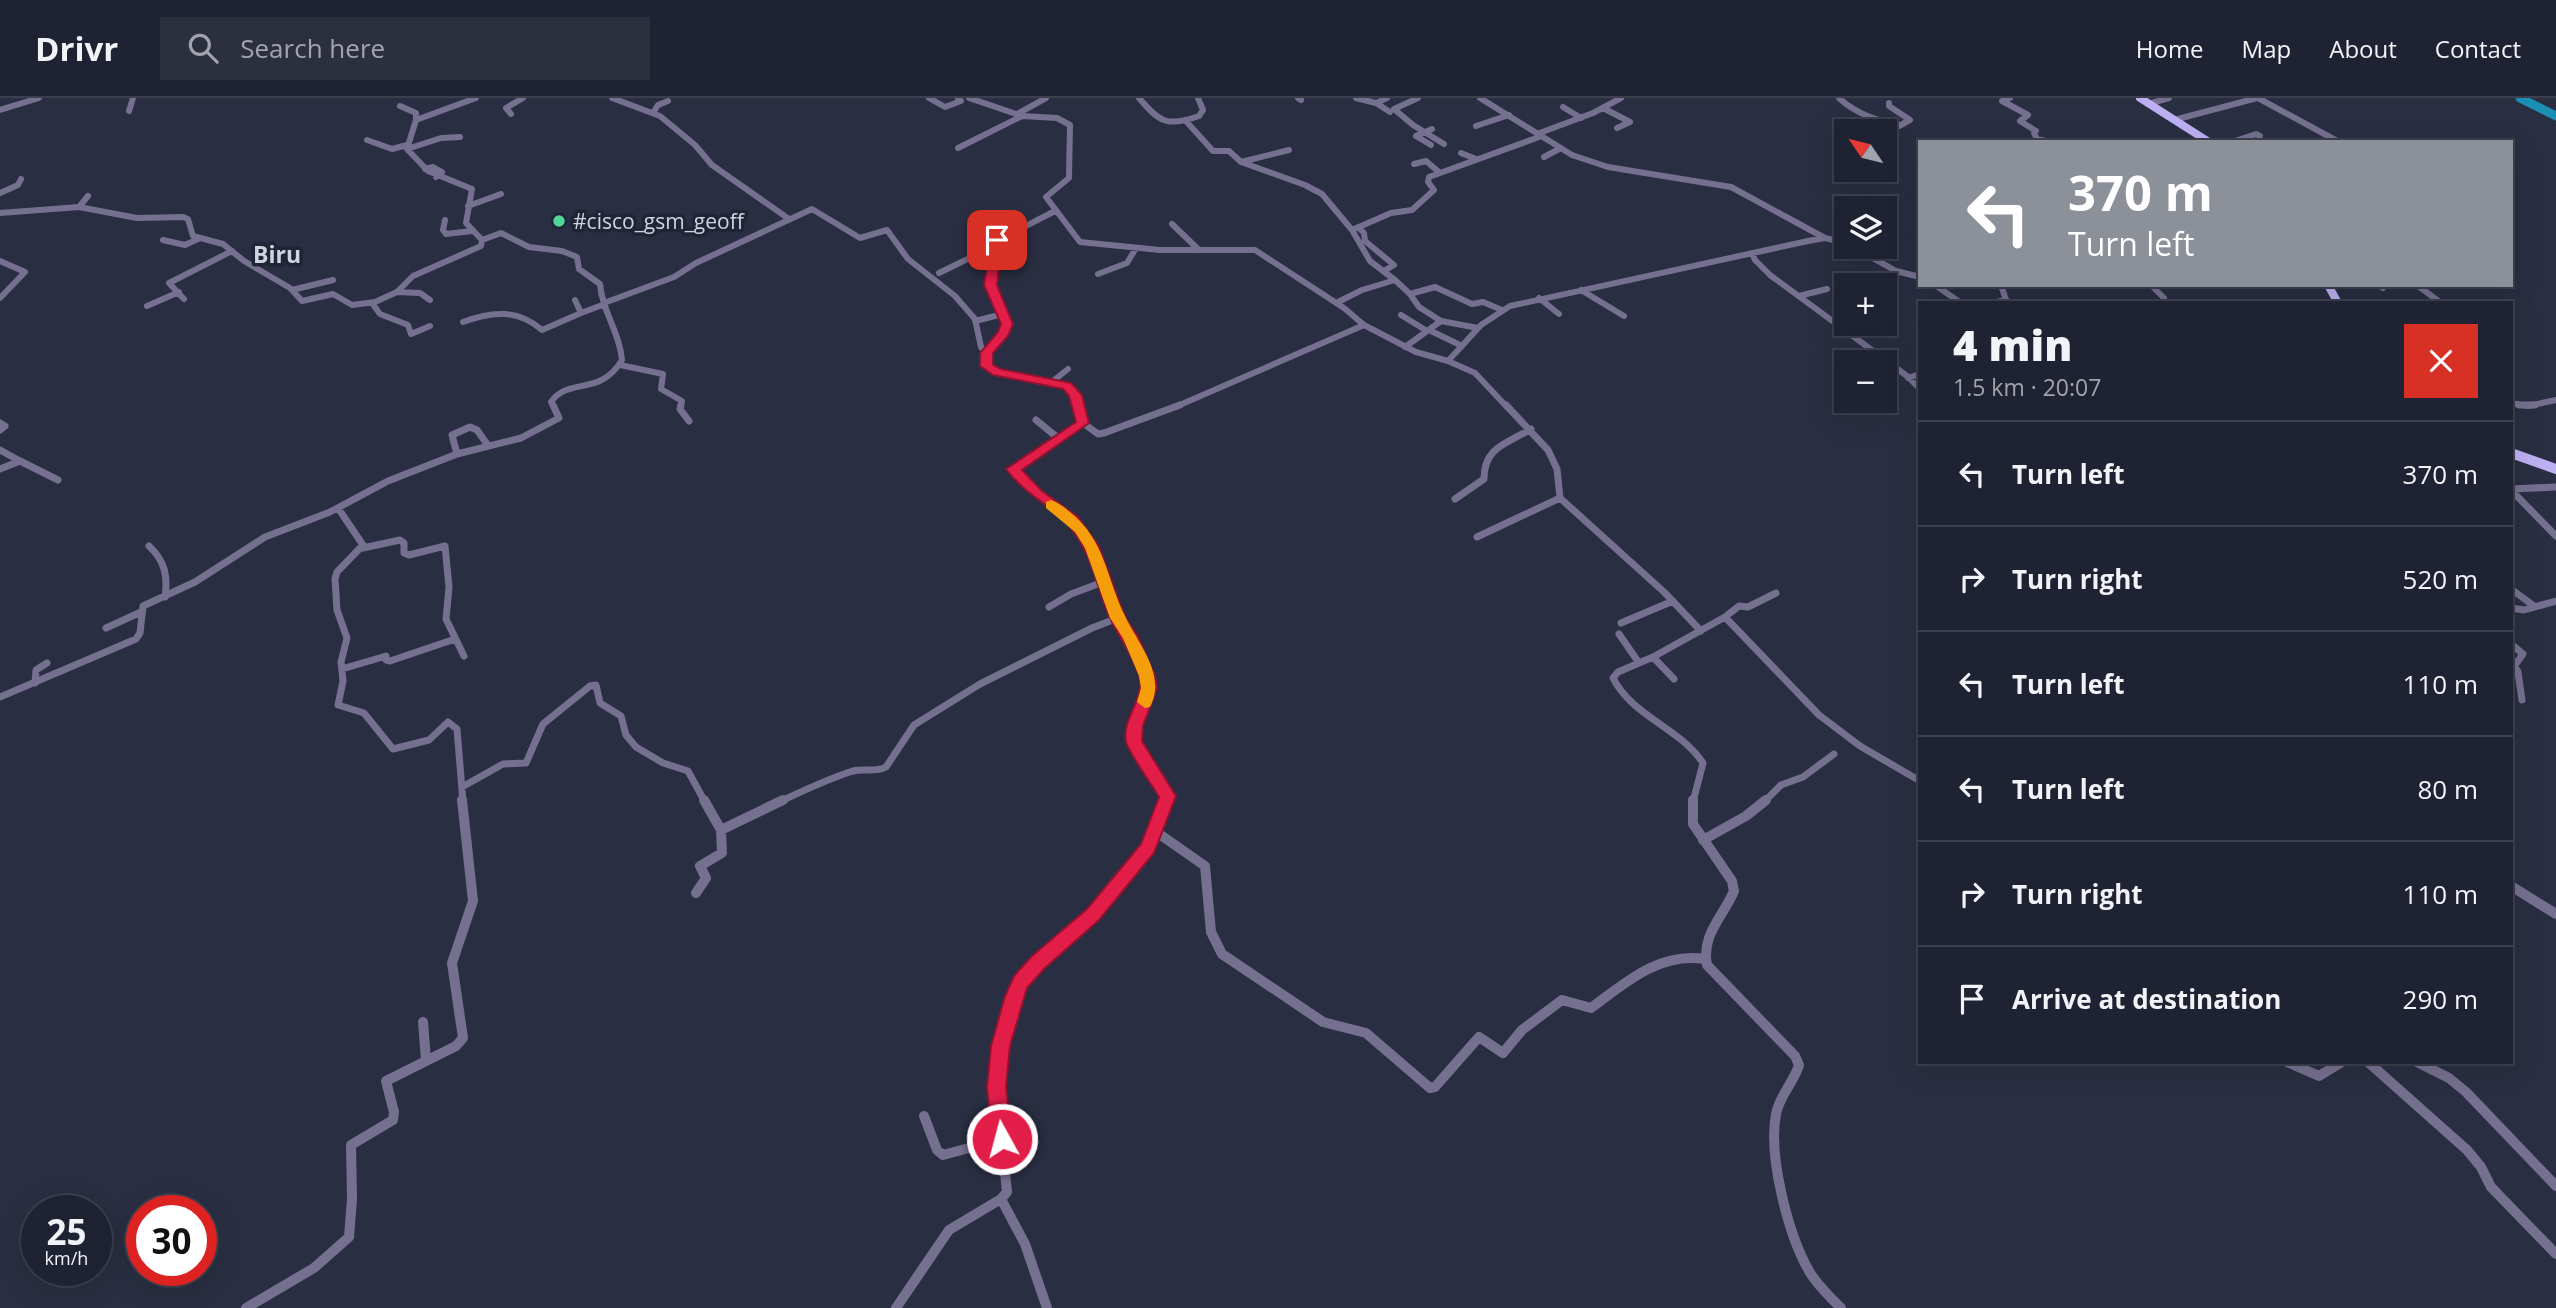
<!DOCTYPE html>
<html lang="en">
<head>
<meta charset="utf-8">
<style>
	body { margin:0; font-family:"Open Sans",sans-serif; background:#2c2f3e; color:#f1f3f6; height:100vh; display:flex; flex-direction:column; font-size:26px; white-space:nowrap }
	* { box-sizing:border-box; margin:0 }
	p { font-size:23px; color:#a1a4ac }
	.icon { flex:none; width:38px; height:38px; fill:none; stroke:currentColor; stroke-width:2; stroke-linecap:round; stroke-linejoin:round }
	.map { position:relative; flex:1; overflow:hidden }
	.drawer { position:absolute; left:1918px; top:203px; width:595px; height:763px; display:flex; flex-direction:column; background:#1f2232; border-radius:0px; box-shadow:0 7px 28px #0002,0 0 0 2px #3c3f4d }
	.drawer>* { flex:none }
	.hud { position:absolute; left:1918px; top:42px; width:595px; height:147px; border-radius:0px; box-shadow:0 7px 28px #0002,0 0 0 2px #3c3f4d; background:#8c9099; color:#fff; overflow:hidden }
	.needle { width:46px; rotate:305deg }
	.buttons { position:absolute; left:1834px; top:21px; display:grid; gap:14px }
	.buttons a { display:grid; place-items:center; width:63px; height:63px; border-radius:0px; background:#1f2232; box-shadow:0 7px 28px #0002,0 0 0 2px #3c3f4d; font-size:35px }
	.speed { position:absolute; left:21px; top:1097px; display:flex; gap:14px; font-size:35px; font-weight:700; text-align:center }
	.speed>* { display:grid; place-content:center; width:91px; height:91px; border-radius:50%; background:#1f2232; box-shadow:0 7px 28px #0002,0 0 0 2px #3c3f4d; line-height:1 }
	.speed small { font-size:18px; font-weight:400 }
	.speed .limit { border:10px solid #d22; background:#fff; color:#111 }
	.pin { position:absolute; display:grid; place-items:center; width:60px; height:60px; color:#fff; margin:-30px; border-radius:14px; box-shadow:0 4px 10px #0006 }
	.me { position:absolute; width:77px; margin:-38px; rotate:353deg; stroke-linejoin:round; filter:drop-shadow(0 0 5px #0008) }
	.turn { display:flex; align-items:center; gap:24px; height:147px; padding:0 35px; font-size:32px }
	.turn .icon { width:91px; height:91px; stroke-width:2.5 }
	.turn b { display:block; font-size:49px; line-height:60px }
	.round { display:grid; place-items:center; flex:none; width:74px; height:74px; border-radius:0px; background:#2c2f3e }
	.summary { display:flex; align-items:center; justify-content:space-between; height:119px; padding:0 35px }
	h1 { font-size:42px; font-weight:800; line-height:52px }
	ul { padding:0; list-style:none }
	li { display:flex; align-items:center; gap:21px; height:105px; padding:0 35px; border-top:2px solid #3c3f4d }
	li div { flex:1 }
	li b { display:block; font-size:26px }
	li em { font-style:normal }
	header { display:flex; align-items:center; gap:42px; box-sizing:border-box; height:98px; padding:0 35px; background:#1f2232; border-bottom:2px solid #3c3f4d }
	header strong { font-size:33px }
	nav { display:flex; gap:38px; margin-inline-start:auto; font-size:24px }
	.search { width:490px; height:63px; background:#2c2f3e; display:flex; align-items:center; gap:18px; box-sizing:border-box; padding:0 24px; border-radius:0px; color:#a1a4ac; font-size:26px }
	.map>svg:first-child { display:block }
</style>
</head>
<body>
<header>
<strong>Drivr</strong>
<div class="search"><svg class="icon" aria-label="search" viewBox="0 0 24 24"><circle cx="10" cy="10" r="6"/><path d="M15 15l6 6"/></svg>Search here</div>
<nav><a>Home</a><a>Map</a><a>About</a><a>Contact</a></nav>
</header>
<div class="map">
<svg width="2556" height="1210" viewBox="0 0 2556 1210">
	<rect width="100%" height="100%" fill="#292e42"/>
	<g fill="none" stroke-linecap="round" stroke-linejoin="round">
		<!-- river -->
		<path stroke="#1b8eb4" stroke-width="9" d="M2520,0L2556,18"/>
		<!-- minor-far2 -->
		<path stroke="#767090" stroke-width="6" d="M612,0L660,18L695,47L712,67L789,121
			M929,0L945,9L961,3L958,0
			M969,0L1022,18L1057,20L1070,27L1069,80L1046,99L1080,144L1160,152H1255L1344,210L1364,227L1416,254L1448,263L1475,275L1507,309
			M1139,0C1160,25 1168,29 1199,18L1203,12L1198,0
			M1298,0L1301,2
			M1356,0L1376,5
			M1387,0L1376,5L1390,14
			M1418,0L1394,11L1413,27L1444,46
			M1480,0L1572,57L1608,69L1731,89L1825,140
			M1839,0C1856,16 1877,22 1899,28L1910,22L1889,8V5
			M2010,0L2002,3L2028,17L2020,23L2036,33L2034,35L2037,41L2050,44
			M2258,0L2339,44
			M2148,6L2169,0
			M400,8L416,15V22
			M1563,9L1581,20
			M1603,10L1630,24L1617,30
			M0,12L39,0
			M129,13L133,0
			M653,15L658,7L668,3
			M511,16L506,10L523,0
			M1017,16L1046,0
			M1185,22L1213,53H1229L1241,64
			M2174,22L2257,0
			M1476,28L1509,17
			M1537,36L1593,15L1621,0
			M367,42L392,51L407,47
			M2232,44L2256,36L2260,38L2258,44
			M1431,47L1416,38L1432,31
			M958,50L1022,18
			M407,51L441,40L460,39
			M1289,52L1241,64L1305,87L1322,96L1352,132L1370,163L1395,182
			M1461,55L1476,61
			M1544,59L1559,51
			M1414,66L1426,63L1440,75
			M425,71L433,69L442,74L436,79
			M0,95L18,87L21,81
			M468,108L501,96
			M79,109L88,98
			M1055,113L995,144L991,187L1007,226L985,262L991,272L1067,288L1076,297L1079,309
			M0,115L79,109L137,120L183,119L188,121L193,138L223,146L244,163L290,190L302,203L333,196L352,207L375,204L397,194L413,178L481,148L482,142L466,125L472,91L428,73L407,51L416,22L476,0
			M445,122L443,132L446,136L472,133
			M1172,126L1199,152
			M1360,131L1364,135L1365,143L1394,167L1384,173
			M1352,132L1391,115L1412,112L1434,92L1428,84L1429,79L1539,39
			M163,142L185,147L200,140
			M482,142L501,135L529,149L562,153L577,159L579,171L600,186C602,213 620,235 622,262C600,299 568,279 551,304L554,309
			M1853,149L1896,173L1920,179
			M1752,155L1755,162L1770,177L1907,278L1920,291
			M0,163L25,174L0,200
			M939,175L994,148
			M1098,176L1127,165L1136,150
			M1935,187L1961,205
			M2001,187L2006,202
			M2076,187H2095
			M2149,187H2166
			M2378,187L2383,190
			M2417,187L2441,205
			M2153,189L2164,200
			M292,192L333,182
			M1581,192L1624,218
			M397,194L420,195L430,202
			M1410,196L1419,209L1441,223
			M1799,198L1827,191
			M1539,200L1559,216
			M184,201L169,185L232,153
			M575,202L581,215L605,206
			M372,205L380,216L408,227L411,236L430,228
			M604,205L674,179L696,165L812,111L860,140L887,132L908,161L955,198L975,221L981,249L986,255
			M1336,205L1362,192L1395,182L1410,196L1435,189L1472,206L1483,204L1502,212
			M1992,205L2006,202L2011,205
			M147,208L179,194
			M1401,217L1427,233
			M975,223L1003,216
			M463,224C492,213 518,211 542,232L581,215
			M1429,232L1462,248
			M1405,249L1441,223L1478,230
			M1448,263L1481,227L1510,208L1808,143L1825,140L1846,145
			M620,267L663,276L661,291L682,303L680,309
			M1908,280L1920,276
			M1053,283L1068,271
			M2511,305L2528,308L2556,302
			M1175,309L1364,227"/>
		<!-- minor-far1 -->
		<path stroke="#767090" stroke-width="7" d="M681,307L680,311L689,323
			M1079,307L1083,325L1013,371C1031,392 1055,404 1074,423C1099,449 1103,488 1118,520C1127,539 1142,556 1147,577C1152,602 1129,621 1134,644C1139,665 1159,679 1168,698L1166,704
			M1506,307L1548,352L1557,371L1560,400L1664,494L1701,533
			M2519,307H2535
			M1036,322L1058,340
			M0,325L5,328L0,332
			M1083,325L1098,336L1104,335L1180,307
			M0,352L20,363
			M457,356L452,337L470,329L477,332L487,346
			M0,371L20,363L58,382
			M2511,391L2556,389
			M2511,392L2556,438
			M1455,401L1484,381C1484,349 1506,346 1531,331
			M338,410L363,447L337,474L335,481L337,512L347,540L341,564L343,583L338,607L364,615L393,651L429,642L448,624L457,631L463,704
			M1477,439L1560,400
			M149,448C165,463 168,478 165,499
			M363,450L400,442L404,445V455L409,457L445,448L449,489L446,521L464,558
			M2511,491L2534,508
			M1049,509L1071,496L1106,483
			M2511,510L2524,512L2556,503
			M1725,519L1739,508L1748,509L1776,495
			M1621,525L1673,503
			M106,530L141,514
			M1619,536L1639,565
			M2511,546L2523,556L2515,567
			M1653,559L1674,581
			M2511,563L2518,574L2522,602
			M342,571L386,558V562L390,563L455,541
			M35,585L36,572L47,565
			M0,599L136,541L140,535L143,508L195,484L265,439L330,414L388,383L457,356L521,340L559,320L553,307
			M462,689L503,666L526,665L543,626L590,588L596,587L600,605L621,618L626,637L636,649L663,665L688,673L705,704
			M779,704C803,693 827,681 853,673C864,670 875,675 886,669L914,627L980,586L1092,530L1118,520
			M1693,704L1703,665C1680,630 1632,618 1613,580L1618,574L1653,559L1725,519L1819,617L1860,648L1920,683
			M1764,704L1781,687L1803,679L1834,656"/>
		<!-- minor -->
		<path stroke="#767090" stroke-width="10" d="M704,702L721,732L783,702
			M1693,702V726L1732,783L1734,793C1723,819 1701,837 1707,867L1795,958L1799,967C1794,984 1779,998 1776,1016C1768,1058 1788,1136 1809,1173C1817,1187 1830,1199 1841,1210
			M1155,733L1205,768L1211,834L1222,856L1323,924L1366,935L1430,990L1435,989L1479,939L1503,955L1522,932L1562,902L1591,910C1626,884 1659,854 1705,861
			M1703,742L1746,718L1766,702
			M2511,788L2556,816
			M696,795L706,780L700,768L722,755L721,732
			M423,924L426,962
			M2287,964L2319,978L2342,964
			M2368,964L2467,1052L2481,1069L2491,1089L2556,1156
			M2417,964L2449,980L2466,994L2556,1088
			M924,1018L937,1052L943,1057L1002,1041
			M1001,1101L1025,1146L1047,1210
			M246,1210L314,1170L349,1139L352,1101L351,1047L393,1022L394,1014L386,983L456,948L463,940L452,865L473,803L462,702
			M896,1210L949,1132L1001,1101L1007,1094L996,989L1001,948L1014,898L1021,884L1038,864L1093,817L1148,750L1166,702"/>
		<!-- major-far1 -->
		<path stroke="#bdb0f2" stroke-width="8" d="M2140,0L2209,44
			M2328,187L2338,205"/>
		<!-- major -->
		<path stroke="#bdb0f2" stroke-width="10" d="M2511,355L2556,371"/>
	</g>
	<!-- route -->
	<path fill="#e11d48" stroke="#92132f" stroke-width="2" d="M997,138L1002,142L997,187L1013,226L1008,238L993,255V267L1001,271L1071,285L1082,297L1089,325L1022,372L1042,393L1078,419L1099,449L1125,519L1138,539L1155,578L1157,590L1143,628L1142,643L1176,698L1154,755L1099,822L1045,870L1027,890L1010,948L1006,989L1012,1041L1009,1048L1002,1051L995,1048L992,1041L987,989L991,948L1005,898L1014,878L1032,858L1087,811L1141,746L1159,699C1152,687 1129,655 1126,644C1121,621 1146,600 1139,577C1132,556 1119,539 1110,520C1096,489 1092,454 1069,428C1051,407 1025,397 1006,371L1076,324L1069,298L1063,291L993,277L980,268V255L998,234L1001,226L984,187L991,142Z"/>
	<!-- slow -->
	<path fill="#f59e0b" d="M1051,402C1059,405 1064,409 1070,414C1106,443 1106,480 1125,518C1138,546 1167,577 1150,609L1145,610L1137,604L1141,590L1139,578L1123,540L1110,520L1085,450L1075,434L1046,410V404Z"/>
	<!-- markers -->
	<circle fill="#52d397" stroke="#1f2537" stroke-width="2.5" cx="559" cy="123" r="7"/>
	<g text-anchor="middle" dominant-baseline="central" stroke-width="7" stroke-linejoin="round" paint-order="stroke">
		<!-- far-poi labels -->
		<g font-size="21" fill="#d0d4e1" stroke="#1f2537" text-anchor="start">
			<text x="573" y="123">#cisco_gsm_geoff</text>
		</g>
		<!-- far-quarter labels -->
		<g font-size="23" font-weight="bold" fill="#d0d4e1" stroke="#1f2537">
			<text x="277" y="156">Biru</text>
		</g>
	</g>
</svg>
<div class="buttons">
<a><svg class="needle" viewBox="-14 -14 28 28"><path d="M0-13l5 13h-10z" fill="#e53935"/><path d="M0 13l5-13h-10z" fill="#a1a4ac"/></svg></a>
<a><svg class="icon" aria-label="layers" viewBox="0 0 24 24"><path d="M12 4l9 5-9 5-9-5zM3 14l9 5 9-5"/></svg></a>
<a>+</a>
<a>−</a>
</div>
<div class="speed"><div>25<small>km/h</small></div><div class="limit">30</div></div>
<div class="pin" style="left:997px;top:142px;background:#d93025"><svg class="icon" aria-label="arrive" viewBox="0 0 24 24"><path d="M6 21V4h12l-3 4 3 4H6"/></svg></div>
<svg class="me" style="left:1002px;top:1041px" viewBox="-20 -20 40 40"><circle r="17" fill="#e11d48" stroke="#fff" stroke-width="3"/><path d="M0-11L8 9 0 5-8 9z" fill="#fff"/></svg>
<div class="hud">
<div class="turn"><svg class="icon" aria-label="left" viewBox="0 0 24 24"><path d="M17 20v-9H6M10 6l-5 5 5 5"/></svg><div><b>370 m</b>Turn left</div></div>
</div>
<section class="drawer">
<div class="summary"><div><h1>4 min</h1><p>1.5 km · 20:07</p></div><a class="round" style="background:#d93025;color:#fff"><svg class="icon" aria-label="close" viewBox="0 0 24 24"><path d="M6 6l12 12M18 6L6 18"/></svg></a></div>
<ul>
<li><svg class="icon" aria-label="left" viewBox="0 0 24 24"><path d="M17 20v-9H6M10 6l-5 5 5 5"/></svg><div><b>Turn left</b></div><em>370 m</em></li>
<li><svg class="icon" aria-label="right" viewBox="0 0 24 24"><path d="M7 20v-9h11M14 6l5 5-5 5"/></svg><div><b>Turn right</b></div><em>520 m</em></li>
<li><svg class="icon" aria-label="left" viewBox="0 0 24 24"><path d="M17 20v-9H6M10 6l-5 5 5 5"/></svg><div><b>Turn left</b></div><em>110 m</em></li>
<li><svg class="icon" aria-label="left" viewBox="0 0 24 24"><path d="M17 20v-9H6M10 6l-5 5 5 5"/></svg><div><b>Turn left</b></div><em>80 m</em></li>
<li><svg class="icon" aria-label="right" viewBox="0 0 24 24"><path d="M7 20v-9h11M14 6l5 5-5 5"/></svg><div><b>Turn right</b></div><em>110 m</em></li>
<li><svg class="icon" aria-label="arrive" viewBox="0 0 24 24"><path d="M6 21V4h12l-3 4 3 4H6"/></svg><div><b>Arrive at destination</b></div><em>290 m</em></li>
</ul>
</section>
</div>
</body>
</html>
